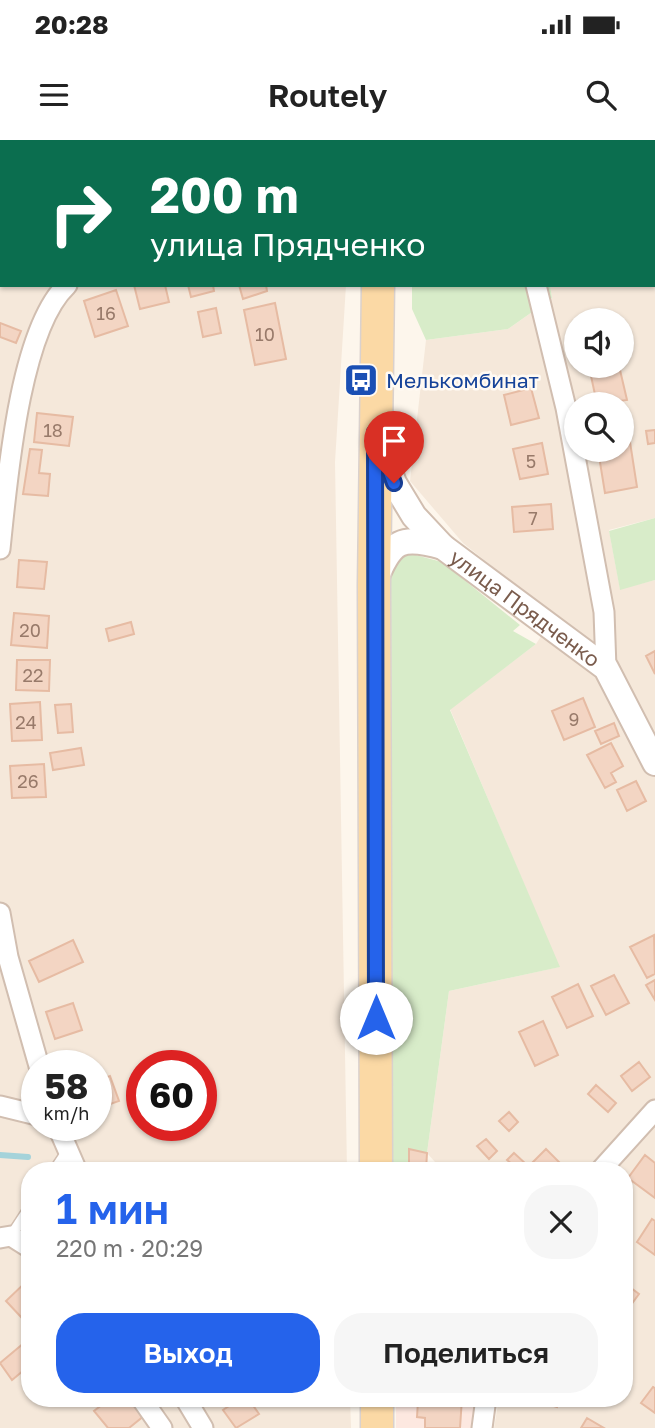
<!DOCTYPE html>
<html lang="ru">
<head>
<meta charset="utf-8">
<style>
	body { margin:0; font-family:"Golos Text",sans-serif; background:#f6f6f6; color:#222; height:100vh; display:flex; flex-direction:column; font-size:26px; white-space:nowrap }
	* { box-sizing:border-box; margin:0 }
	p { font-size:23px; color:#767676 }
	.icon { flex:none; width:38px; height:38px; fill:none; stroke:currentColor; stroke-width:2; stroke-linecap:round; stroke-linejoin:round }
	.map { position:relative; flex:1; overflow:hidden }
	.panel { position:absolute; left:21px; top:1022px; width:612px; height:245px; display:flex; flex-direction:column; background:#fff; border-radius:28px; box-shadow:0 2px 5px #0004 }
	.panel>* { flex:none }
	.banner { position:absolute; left:0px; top:0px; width:656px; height:147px; box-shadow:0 2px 5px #0004; background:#0b6e4f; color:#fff; overflow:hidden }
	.fabs { position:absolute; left:564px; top:168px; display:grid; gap:14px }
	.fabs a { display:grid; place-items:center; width:70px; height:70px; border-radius:50%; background:#fff; box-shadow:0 2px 5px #0004; font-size:35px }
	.speed { position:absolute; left:21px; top:910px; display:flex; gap:14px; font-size:35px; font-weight:700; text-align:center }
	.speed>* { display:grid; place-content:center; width:91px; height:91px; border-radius:50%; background:#fff; box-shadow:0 2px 5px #0004; line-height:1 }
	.speed small { font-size:18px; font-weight:400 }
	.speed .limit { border:10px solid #d22; background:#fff; color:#111 }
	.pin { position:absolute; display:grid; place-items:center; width:60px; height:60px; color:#fff; margin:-72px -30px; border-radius:50% 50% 50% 0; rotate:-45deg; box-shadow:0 0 7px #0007 }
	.pin .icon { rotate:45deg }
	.me { position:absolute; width:77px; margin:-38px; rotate:0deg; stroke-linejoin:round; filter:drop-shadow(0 0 5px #0008) }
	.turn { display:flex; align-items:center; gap:24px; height:147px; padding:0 35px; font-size:32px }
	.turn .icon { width:91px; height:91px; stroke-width:2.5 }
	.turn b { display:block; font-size:49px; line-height:60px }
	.round { display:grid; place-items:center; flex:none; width:74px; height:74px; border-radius:28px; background:#f6f6f6 }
	.overview { display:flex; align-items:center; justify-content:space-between; height:119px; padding:0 35px }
	h1 { font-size:42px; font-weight:600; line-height:52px; color:#2563eb }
	.button { display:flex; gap:14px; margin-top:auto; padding:14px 35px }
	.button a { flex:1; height:80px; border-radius:28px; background:#2563eb; color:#fff; font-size:28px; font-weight:600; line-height:80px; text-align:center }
	.button a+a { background:#f6f6f6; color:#222 }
	.status { display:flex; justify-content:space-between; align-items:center; height:49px; padding:0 35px; background:#fff; direction:ltr }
	.status svg { height:19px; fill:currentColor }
	header { display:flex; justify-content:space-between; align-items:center; height:91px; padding:0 35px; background:#fff; font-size:32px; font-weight:600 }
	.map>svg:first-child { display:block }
</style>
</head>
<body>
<div class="status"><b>20:28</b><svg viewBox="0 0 49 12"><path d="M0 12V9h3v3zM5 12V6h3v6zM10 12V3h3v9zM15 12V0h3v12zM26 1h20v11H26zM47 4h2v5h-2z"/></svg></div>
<header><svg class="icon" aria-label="menu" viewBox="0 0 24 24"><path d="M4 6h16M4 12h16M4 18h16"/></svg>Routely<svg class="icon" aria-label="search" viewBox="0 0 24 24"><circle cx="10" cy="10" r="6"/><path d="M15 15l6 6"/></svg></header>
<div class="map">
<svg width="655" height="1288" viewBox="0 0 655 1288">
	<rect width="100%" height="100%" fill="#fdf6ec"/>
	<!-- residential -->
	<path fill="#f5e8da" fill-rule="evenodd" d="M529,0H655V378L609,390L620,449L655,440V1288H494L499,1258H625V1031H443L427,1013L449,851L559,827L450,569L536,504L554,476L463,403L410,341L426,200L508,189L552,158L550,145H654V2H528ZM576,180H621V226H576ZM576,264H621V310H576Z
		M0,17L2,145H346L335,322L347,1031H30V1258H350L351,1288H0ZM37,926H96V985H37ZM142,926H201V985H142Z"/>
	<!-- commercial -->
	<path fill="#fde8e0" d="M396,1258H476L471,1288H396Z"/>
	<!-- green -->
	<path fill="#d8ecc9" d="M33,0H353L53,2Z
		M412,145H550L552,158L508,189L426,200L412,169Z
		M655,378V440L620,450L609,391Z
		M404,412L442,422L520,485L513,491L536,504L450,570L560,827L449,851L427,1013L409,1009V1031H393L391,437L396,421Z"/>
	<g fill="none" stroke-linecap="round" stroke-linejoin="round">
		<!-- stream -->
		<path stroke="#a5d3da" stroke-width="6" d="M0,1015L28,1017"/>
	</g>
	<!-- building -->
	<path fill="#f3d5c3" stroke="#e6bba3" stroke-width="2" d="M134,145H165L169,162L140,169Z
		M188,145H213L214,151L191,157Z
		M239,145H266L267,151L243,159Z
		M116,150L128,186L95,197L84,161Z
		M275,163L286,219L255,225L244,170Z
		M216,168L221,193L203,197L198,172Z
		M0,183L21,191L16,203L0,197Z
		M620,230L627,260L597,264L591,236Z
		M531,248L539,278L511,285L504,255Z
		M37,273L73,277L69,306L34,302Z
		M655,290V303L648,304L646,291Z
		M630,302L637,347L605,353L598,310H621V303Z
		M542,303L548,334L520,339L513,309Z
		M30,309L42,310L39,333L50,334L48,356L23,354Z
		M551,364L553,389L514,392L512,367Z
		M19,420L47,422L44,449L17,447Z
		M14,473L49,476L47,508L11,505Z
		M131,482L134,494L109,501L106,489Z
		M655,511V534L646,516Z
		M17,520H50L49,551L16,550Z
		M583,558L595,587L564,600L552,571Z
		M40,562L42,600L12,601L10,564Z
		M71,564L73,592L58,593L55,565Z
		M614,583L619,596L601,604L595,591Z
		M611,603L623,626L611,633L616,642L605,648L587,615Z
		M81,608L84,625L53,630L50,613Z
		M44,624L46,657L12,658L10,626Z
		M636,641L646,661L627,671L617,650Z
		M654,795L655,834L647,838L630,807Z
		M73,800L83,822L39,842L29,821Z
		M614,835L629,863L606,875L591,846Z
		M655,840V860L646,845Z
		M578,844L593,876L567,888L552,857Z
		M73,863L82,890L55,899L46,872Z
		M543,881L558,915L535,926L519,892Z
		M639,922L650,937L632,951L621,936Z
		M110,936L119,961L96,969V941Z
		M596,945L616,963L608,972L588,954Z
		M142,959V983L131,966Z
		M509,972L518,982L509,991L499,981Z
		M486,999L497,1011L489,1019L477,1006Z
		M409,1009L427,1013L426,1031H409Z
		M546,1009L563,1026L559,1031H527L526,1029Z
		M514,1013L526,1024L520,1031L507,1020Z
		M645,1015L655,1023V1058L628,1038Z
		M652,1079L655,1081V1115L637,1102Z
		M29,1139L30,1171L22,1178L6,1161Z
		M627,1145L639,1154L628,1169L625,1166V1149Z
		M30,1198V1225L12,1240L0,1223Z
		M653,1247L655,1248V1273L641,1263Z
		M111,1258H131L145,1275L129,1288H108L94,1271Z
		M241,1258H248L259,1274L236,1288L223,1270Z
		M426,1258H462L460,1288H425V1278L417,1277L418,1261H426Z
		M527,1258H560L557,1267Z
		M587,1278L604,1288H581Z"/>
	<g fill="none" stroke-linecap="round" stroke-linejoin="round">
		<!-- service casing -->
		<g stroke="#d1beb0" stroke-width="13">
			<path id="service" d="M54,1031L68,1010
				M11,1096L30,1067"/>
		</g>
		<!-- minor casing -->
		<g stroke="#d1beb0" stroke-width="23">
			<path id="minor" d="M505,0L506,2
				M300,2L301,0
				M0,9H2
				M536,145L566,268L604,472L606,528
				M0,409C7,343 19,190 67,145
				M0,773L8,817L39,926
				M0,966L37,975
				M57,985L77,1031
				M600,1031L655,970
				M0,1098L11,1096L30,1108
				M141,1258L162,1288
				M185,1258L203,1288
				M482,1288L486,1258"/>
		</g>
		<!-- tertiary casing -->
		<g stroke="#d1beb0" stroke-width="28">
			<g id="tertiary">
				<path id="s1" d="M379,303L394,343L414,376L443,407L606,528L655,623"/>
				<path d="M375,441C391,400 401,395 443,407"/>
			</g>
		</g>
		<!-- primary casing -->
		<g stroke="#dad1cd" stroke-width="35">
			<path id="primary" d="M379,2V0
				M376,1031L374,445L378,145
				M377,1258V1288"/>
		</g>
		<!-- path -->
		<path stroke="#d9b8a5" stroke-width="3.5" stroke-dasharray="2 5" stroke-linecap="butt" d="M134,2V0"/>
		<!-- service -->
		<use href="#service" stroke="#fff" stroke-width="10"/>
		<!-- minor -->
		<use href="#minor" stroke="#fff" stroke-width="19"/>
		<!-- tertiary -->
		<use href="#tertiary" stroke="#fff" stroke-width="24"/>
		<!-- primary -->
		<use href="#primary" stroke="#fbd9a5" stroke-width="32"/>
	</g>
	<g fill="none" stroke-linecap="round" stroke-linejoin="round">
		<!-- route casing -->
		<g stroke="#184099" stroke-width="18">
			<path id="route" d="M376,878L375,292L394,343"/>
		</g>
		<!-- route -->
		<use href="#route" stroke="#2563eb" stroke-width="12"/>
	</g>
	<!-- icons -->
	<defs>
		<g id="bus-square" transform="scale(1.75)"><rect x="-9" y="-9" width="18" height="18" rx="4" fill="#1a4fb4" stroke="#fffaf3"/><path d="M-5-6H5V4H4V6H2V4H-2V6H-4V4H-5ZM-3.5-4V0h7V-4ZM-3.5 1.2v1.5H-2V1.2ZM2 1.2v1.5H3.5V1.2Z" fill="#fff"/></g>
	</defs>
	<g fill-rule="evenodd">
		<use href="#bus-square" x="361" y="240"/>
	</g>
	<g text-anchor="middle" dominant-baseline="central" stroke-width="5" stroke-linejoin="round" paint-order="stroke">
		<!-- number labels -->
		<g font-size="18" fill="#987a6a">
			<text x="106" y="173">16</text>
			<text x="265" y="194">10</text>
			<text x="53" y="290">18</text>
			<text x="531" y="321">5</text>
			<text x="533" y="378">7</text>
			<text x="30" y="490">20</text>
			<text x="33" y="535">22</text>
			<text x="574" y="579">9</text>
			<text x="26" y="582">24</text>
			<text x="28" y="641">26</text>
		</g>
		<!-- transit labels -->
		<g font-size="21" fill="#164399" stroke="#fffaf3" text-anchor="start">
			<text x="386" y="240">Мелькомбинат</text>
		</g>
		<!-- street labels -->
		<g font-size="21" fill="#7a5c4d" stroke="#fffaf3">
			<text stroke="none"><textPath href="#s1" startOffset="226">улица Прядченко</textPath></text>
		</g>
	</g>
</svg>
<div class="fabs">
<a><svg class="icon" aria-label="sound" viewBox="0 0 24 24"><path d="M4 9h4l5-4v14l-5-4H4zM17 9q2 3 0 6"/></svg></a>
<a><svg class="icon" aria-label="search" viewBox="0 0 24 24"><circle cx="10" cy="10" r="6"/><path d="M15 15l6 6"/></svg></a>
</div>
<div class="speed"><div>58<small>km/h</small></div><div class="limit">60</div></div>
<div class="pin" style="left:394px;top:343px;background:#d93025"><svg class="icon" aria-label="arrive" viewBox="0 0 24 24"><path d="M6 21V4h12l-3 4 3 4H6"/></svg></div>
<svg class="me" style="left:376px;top:878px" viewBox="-20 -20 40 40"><circle r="19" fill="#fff"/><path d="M0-13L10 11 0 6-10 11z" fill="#2563eb"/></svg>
<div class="banner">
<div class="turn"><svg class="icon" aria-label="right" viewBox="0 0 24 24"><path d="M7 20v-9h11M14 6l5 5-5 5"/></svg><div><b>200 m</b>улица Прядченко</div></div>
</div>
<section class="panel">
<div class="overview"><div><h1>1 мин</h1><p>220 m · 20:29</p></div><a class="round"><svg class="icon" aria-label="close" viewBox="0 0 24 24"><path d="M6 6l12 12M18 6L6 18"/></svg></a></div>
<div class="button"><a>Выход</a><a>Поделиться</a></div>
</section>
</div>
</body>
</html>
